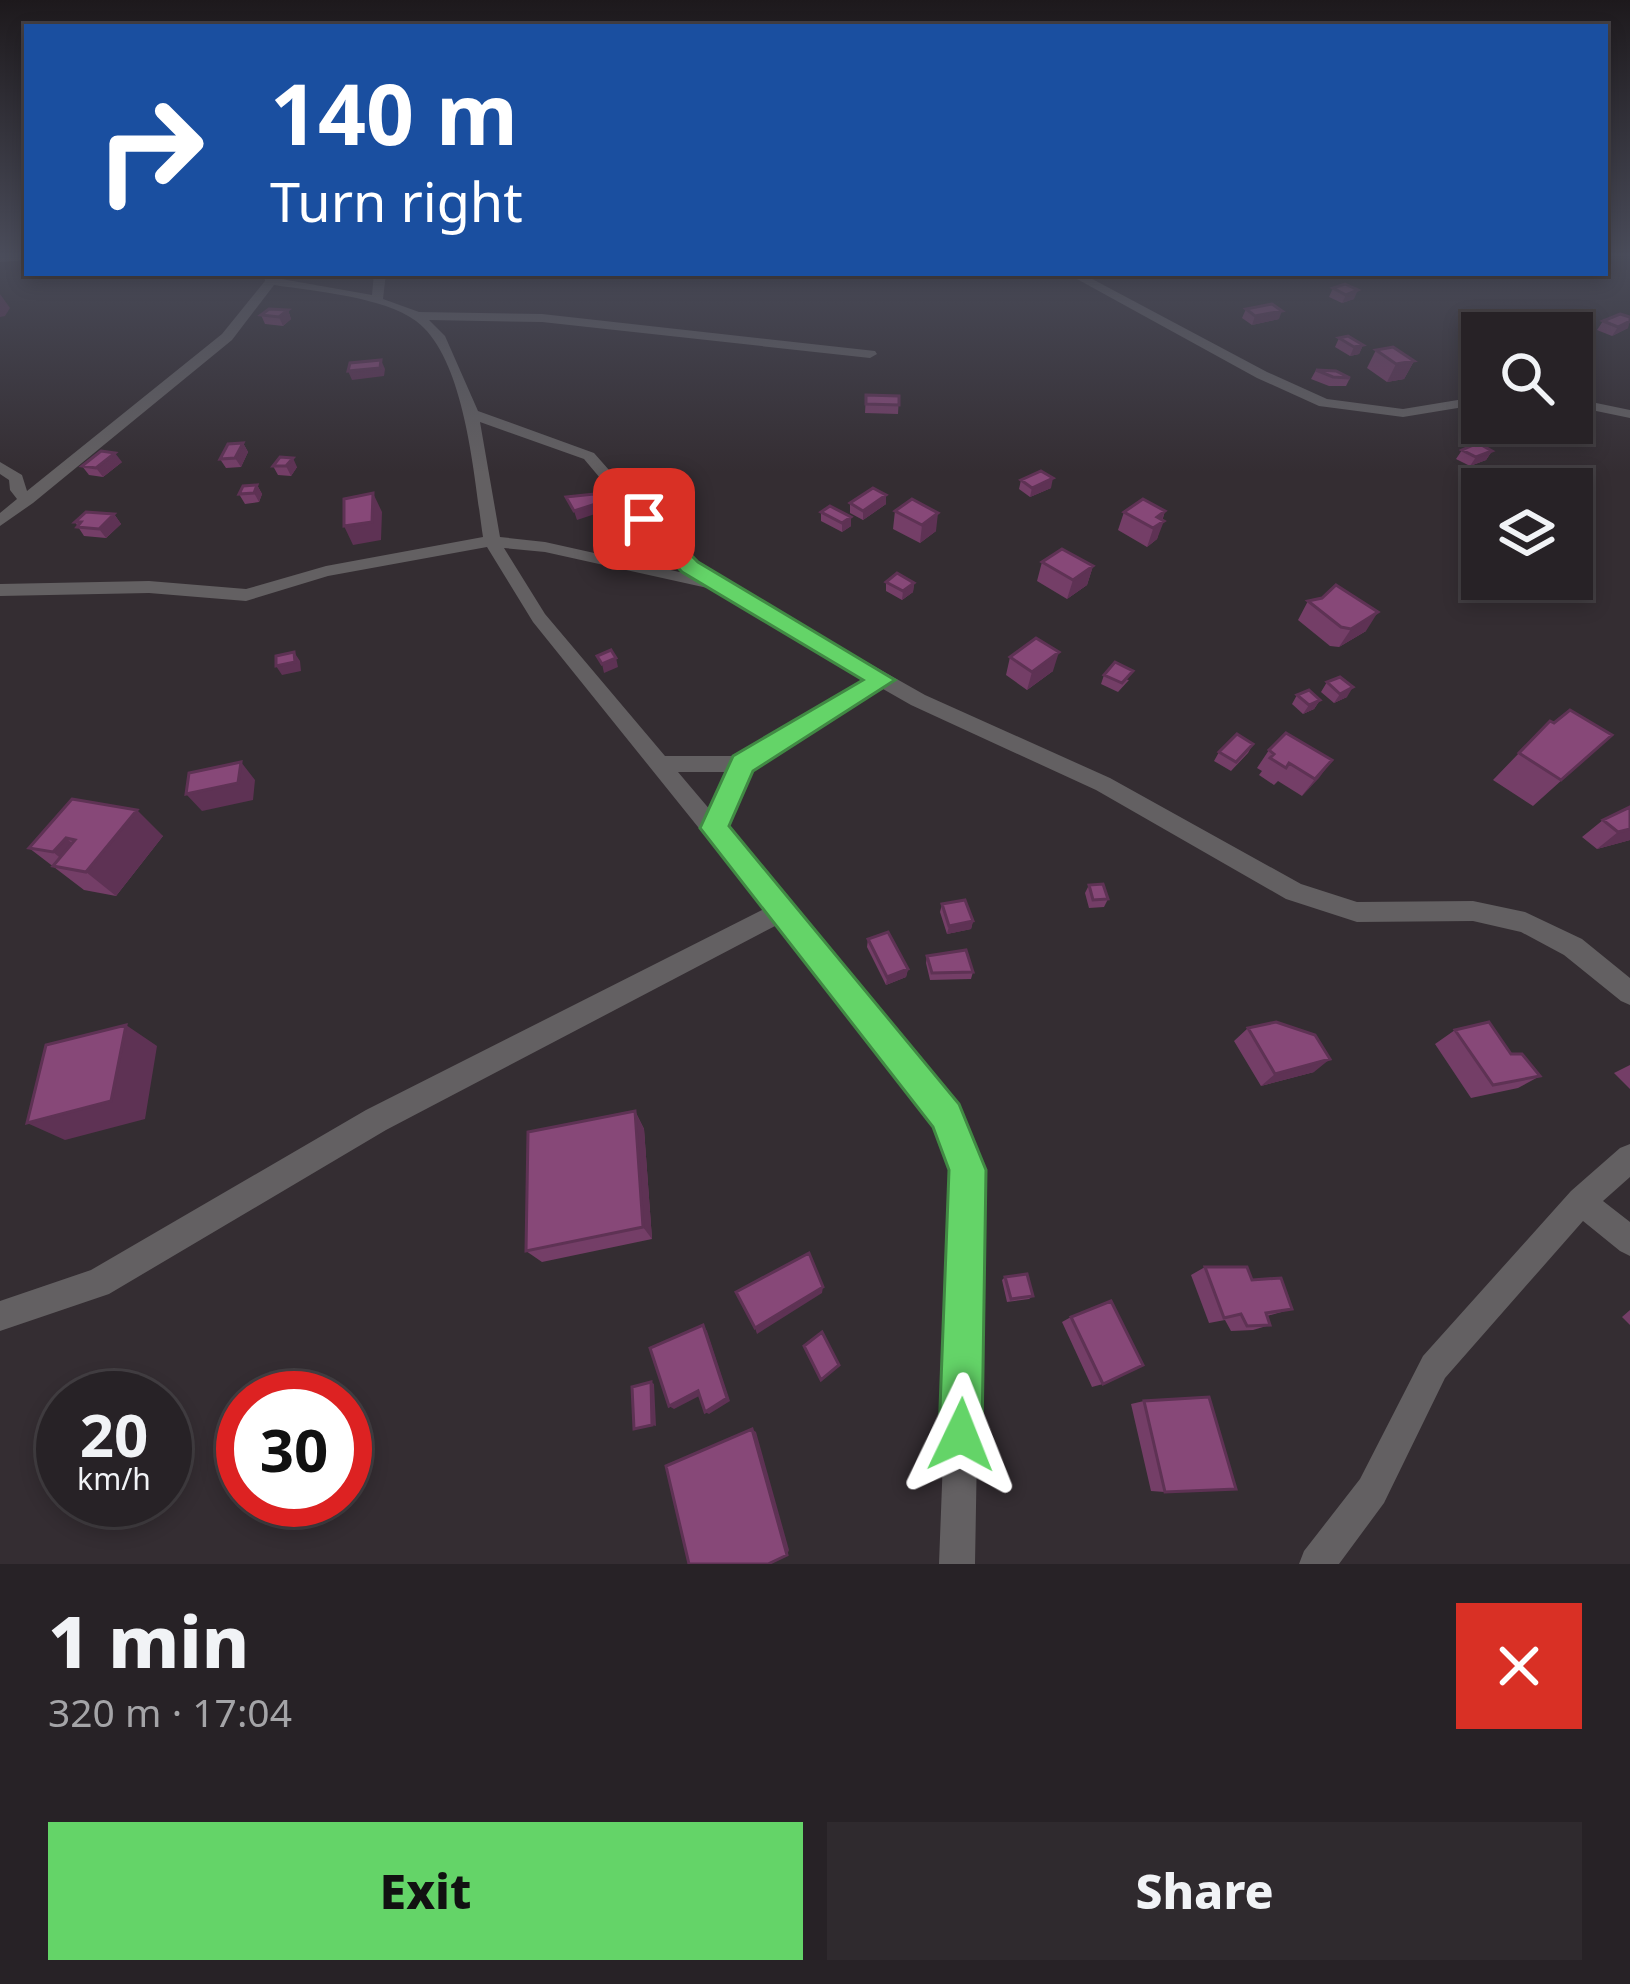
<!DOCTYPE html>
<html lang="en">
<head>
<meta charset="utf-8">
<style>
	body { margin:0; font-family:"Noto Sans",sans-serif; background:#2f2a2e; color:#f1f3f6; height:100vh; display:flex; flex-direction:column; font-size:45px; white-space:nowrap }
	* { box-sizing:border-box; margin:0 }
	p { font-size:39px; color:#a4a4a7 }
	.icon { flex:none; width:66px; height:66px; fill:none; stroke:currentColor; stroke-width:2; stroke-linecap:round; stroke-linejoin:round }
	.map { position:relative; height:1564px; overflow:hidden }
	.side { display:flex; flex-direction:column; background:#272226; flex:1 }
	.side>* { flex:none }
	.top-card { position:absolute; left:24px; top:24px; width:1584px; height:252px; border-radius:0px; box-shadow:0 6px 18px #0003,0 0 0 3px #433f43; background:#1a4fa0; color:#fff; overflow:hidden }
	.tools { position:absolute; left:1461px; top:312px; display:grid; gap:24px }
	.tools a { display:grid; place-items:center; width:132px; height:132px; border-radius:0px; background:#272226; box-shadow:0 6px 18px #0003,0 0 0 3px #433f43; font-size:60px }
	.speed { position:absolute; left:36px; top:1371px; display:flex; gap:24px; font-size:60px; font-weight:700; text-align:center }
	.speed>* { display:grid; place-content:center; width:156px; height:156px; border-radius:50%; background:#272226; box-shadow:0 6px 18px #0003,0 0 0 3px #433f43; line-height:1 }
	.speed small { font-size:30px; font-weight:400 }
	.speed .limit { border:18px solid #d22; background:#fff; color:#111 }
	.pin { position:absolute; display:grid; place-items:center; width:102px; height:102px; color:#fff; margin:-51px; border-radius:24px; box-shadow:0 6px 18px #0006 }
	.me { position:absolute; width:132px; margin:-66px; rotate:2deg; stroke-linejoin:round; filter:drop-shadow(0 0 9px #0008) }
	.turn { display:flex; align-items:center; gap:42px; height:252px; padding:0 48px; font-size:54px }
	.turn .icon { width:156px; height:156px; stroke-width:2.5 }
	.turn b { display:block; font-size:84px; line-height:102px }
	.round { display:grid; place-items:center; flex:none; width:126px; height:126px; border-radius:0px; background:#2f2a2e }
	.headline { display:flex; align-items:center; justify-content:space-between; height:204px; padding:0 48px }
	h1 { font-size:72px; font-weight:800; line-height:90px }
	.primary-button { display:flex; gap:24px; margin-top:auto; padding:24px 48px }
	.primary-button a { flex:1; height:138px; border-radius:0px; background:#64d468; color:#111; font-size:48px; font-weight:800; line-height:138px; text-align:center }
	.primary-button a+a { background:#2f2a2e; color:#f1f3f6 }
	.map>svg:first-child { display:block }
</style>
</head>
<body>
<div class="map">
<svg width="1630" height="1564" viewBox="0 0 1630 1564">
	<rect width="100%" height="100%" fill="#342d32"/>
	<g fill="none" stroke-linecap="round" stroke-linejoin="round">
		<!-- street -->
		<path fill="#636062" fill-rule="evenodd" d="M27,254V260L0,262V256Z
			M264,273H276V278L372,295L374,273H386L383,299L419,312L542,314L875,351L877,354L870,358L542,322L429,320L445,336L478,411L594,453L676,546L727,583L925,695L1110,778L1301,884L1357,902L1473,901L1525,912L1582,939L1630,978V1005L1621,1001L1564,955L1521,932L1473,921L1357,922L1286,899L1096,790L911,705L883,689L751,769L725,828L957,1106L982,1170L975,1564H939L954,1170L937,1125L777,925L386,1130L109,1294L0,1331V1301L91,1270L366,1110L764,909L533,622L487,547L328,576L246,601L149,593L0,596V584L149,581L246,589L326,566L483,537C474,479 466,358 416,321C384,297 314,291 274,285L232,340L33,503L0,526V513L17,499L10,490L9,480L0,474V462L22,475L27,491L222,334L265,281ZM480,422L584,459L664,554L693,575L545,542L500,537ZM504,548L545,552L712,589L868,680L740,756H665L545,614ZM678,772H729L711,811Z
			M1066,273H1081L1267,372L1327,399L1403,409L1482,396V404L1403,417L1319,406L1257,378Z
			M1572,398L1630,410V418L1572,406Z
			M1630,1144V1177L1603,1201L1630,1222V1256L1620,1251L1583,1221L1445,1378L1384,1503L1339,1564H1299L1304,1551L1360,1479L1423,1356L1571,1191L1620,1148Z"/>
	</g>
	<!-- wall -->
	<path fill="#743e67" d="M1333,288L1354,299L1342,303L1329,297Z
		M1246,309L1279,319L1252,325L1242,318Z
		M288,310L291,319L283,326L265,324L261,315Z
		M1603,321L1628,328L1612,336L1597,330Z
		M1339,338L1363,345L1359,354L1350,356L1335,347Z
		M1376,350L1414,361L1404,379L1387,382L1367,368Z
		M1316,370L1350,378L1346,386H1329L1311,379Z
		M866,395L899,396L898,414L865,413Z
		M243,443L248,452L241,467L226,468L220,459Z
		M1462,450L1492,451L1486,460L1470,466L1456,459Z
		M122,462L103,477L89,475L82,466Z
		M273,466L297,467L291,476L278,475Z
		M1021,480L1051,488L1030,497L1019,489Z
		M257,485L262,494L259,502L245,504L239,494Z
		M886,495V504L863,520L850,513V503Z
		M895,511L936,531L920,543L893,529Z
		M1165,511L1157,539L1147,547L1118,530L1124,512Z
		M821,512L851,517V526L842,532L821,521Z
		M114,514L121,524L106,538L84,536L75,522Z
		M1042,562L1093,566L1087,585L1067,599L1037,581Z
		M886,582L914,583L913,592L902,600L886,591Z
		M1308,601L1366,631L1339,647L1330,646L1298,620Z
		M1010,657L1053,671L1027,690L1006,675Z
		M1104,675L1129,680L1118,692L1101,684Z
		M1327,682L1347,697L1334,703L1321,692Z
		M1297,695L1320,700L1314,709L1303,714L1292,704Z
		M1550,721L1554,723L1612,735L1533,806L1493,780Z
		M1253,744L1248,753L1231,771L1214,761L1219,752Z
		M1269,750L1332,760L1302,796L1278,781L1274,785L1259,775L1262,771L1257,768Z
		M72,799L163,836L116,896L84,890L29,848Z
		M1603,820L1630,840L1597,849L1582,837Z
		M1089,885L1108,899L1104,907L1089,908L1085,893Z
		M942,904L973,921L971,929L947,934L940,912Z
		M868,939L908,969L906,977L886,985L867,947Z
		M927,956L973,972L971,979L930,980L926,963Z
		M1248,1028L1314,1072L1261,1086L1234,1041Z
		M1455,1030L1511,1054L1540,1076L1518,1088L1471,1098L1435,1044Z
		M1630,1065V1089L1614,1073Z
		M635,1111L644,1129L652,1239L542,1262L526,1251Z
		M1205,1267L1252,1280L1292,1309L1267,1316L1270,1325L1253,1330L1231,1331L1225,1320L1209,1323L1191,1275Z
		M1005,1277L1033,1296L1029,1299L1007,1302L1002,1280Z
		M1630,1310V1325L1622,1317Z
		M1071,1317L1103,1384L1092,1387L1062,1322Z
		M1144,1401L1165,1492L1151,1491L1131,1404Z"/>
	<!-- shaded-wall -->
	<path fill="#5e3254" d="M1358,290L1354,299L1342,303L1346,295Z
		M0,294L10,308L5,316L0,317Z
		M288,310L291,319L283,326L279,317Z
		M1282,311L1279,319L1252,325L1255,316Z
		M1630,321L1628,328L1612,336L1618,327Z
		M1363,345L1359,354L1350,356L1354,347Z
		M381,360L385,369L384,376L352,380L348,371Z
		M1414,361L1404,379L1387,382L1396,364Z
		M243,443L248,452L241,467L235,458Z
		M1492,451L1486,460L1470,466L1476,457Z
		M115,453L122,462L103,477L96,468Z
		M293,458L297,467L291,476L286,466Z
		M1053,478L1051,488L1030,497L1032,488Z
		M257,485L262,494L259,502L254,493Z
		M373,493L382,512L381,540L353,545L344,526Z
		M886,495V504L863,520V511Z
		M599,503L601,512L577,520L574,511Z
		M1165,511L1161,523L1164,521L1157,539L1147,547L1157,517Z
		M938,513L936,531L920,543L922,525Z
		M114,514L121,524L106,538L99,529Z
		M851,517V526L842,532V523Z
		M1093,566L1087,585L1067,599L1073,580Z
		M914,583L913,592L902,600L903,591Z
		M1378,612L1366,631L1339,647L1351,629Z
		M294,652L300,661L301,671L282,675L276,666Z
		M1059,652L1053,671L1027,690L1032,672Z
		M616,658L618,667L604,673L602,664Z
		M1353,687L1347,697L1334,703L1340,694Z
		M1320,700L1314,709L1303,714L1309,705Z
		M1332,760L1319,778L1302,796L1315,779Z
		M241,762L255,780L253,800L202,811L186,794Z
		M137,810L163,836L116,896L86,872L75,870L53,852L66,838L94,862Z
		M1630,829V840L1597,849L1618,832Z
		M973,921L971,929L947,934L949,926Z
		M908,969L906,977L886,985L887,977Z
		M126,1025L157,1046L145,1119L65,1140L27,1123Z
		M1330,1059L1314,1072L1261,1086L1275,1074Z
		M635,1111L644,1129L652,1239L643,1227Z
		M823,1287L822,1293L757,1334L755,1328Z
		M703,1325L707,1331L730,1401L709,1414L705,1412Z
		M651,1382L654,1384L656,1426L652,1425Z
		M698,1391L703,1394L674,1409L669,1406Z
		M752,1429L756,1432L789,1550L787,1555Z"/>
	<!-- building -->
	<path fill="#874878" stroke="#5e3254" stroke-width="3" d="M1345,284L1358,290L1346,295L1333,288Z
		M1272,304L1282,311L1255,316L1246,309Z
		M269,309L288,310L279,317L261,315Z
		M1620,314L1630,317V321L1618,327L1603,321Z
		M1348,336L1363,345L1354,347L1339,338Z
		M1393,347L1414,361L1396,364L1376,350Z
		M381,360L380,368L348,371L350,363Z
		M1316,370L1336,371L1350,378L1333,377Z
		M866,395L899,396V405L866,404Z
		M243,443L235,458L220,459L228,444Z
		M1478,443L1492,451L1476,457L1462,450Z
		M101,451L115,453L96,468L82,466Z
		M280,457L293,458L286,466H273Z
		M1041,471L1053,478L1032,488L1021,480Z
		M257,485L254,493L239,494L243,486Z
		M873,488L886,495L863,511L850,503Z
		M373,493L372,522L344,526V499Z
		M594,494L599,503L574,511L566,497Z
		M912,499L938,513L922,525L895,511Z
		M1143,499L1165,511L1157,517L1164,521L1153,528L1124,512Z
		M830,506L851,517L842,523L821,512Z
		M86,512L114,514L99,529L77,527L81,522H75Z
		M1062,549L1093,566L1073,580L1042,562Z
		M897,573L914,583L903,591L886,582Z
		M1336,585L1378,612L1351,629L1341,627L1308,601L1322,598Z
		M1036,638L1059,652L1032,672L1010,657Z
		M611,650L616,658L602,664L597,656Z
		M294,652L295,662L276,666V656Z
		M1115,662L1133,671L1122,683L1104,675Z
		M1340,677L1353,687L1340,694L1327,682Z
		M1309,690L1320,700L1309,705L1297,695Z
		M1570,710L1612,735L1561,780L1519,753L1550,721L1554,723Z
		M1286,733L1332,760L1315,779L1289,763L1286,768L1270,758L1274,754L1269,750Z
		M1237,734L1253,744L1236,762L1219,752Z
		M241,762L238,783L186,794L189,773Z
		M72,799L137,810L86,872L53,866L75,840L66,838L53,852L29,848Z
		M1630,807V829L1618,832L1603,820Z
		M1103,884L1108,899L1093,900L1089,885Z
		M965,900L973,921L949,926L942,904Z
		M888,932L908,969L887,977L868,939Z
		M966,950L973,972L932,973L927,956Z
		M1276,1022L1315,1035L1330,1059L1275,1074L1248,1028Z
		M1489,1022L1511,1054H1522L1540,1076L1493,1085L1455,1030Z
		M126,1025L111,1101L27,1123L46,1045Z
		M635,1111L643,1227L526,1251L528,1132Z
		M809,1253L823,1287L755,1328L736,1292Z
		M1205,1267H1247L1252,1280L1281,1278L1292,1309L1266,1313L1270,1325L1247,1326L1241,1314L1224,1318Z
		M1027,1274L1033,1296L1011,1299L1005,1277Z
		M1111,1301L1143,1365L1103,1384L1071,1317Z
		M703,1325L727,1398L705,1412L698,1391L669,1406L650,1348Z
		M822,1332L839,1365L821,1380L804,1346Z
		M651,1382L652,1425L634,1429L632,1387Z
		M1209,1397L1236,1489L1165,1492L1144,1401Z
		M752,1429L787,1555L768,1564H689L666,1466Z"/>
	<!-- sky -->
	<linearGradient id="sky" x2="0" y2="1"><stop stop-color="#1d191c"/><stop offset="0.54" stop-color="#4a4c5a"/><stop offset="1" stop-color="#4a4c5a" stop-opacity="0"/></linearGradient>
	<rect width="1630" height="472" fill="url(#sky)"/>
	<!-- route -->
	<path fill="#64d468" stroke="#418a44" stroke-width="3" d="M644,512L651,514L698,562L895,680L753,771L729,826L959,1104L986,1170L982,1435L976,1450L961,1456L946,1450L939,1435L949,1170L933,1127L700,828L733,756L863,680L682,572L633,519Z"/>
</svg>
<div class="tools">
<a><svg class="icon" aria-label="search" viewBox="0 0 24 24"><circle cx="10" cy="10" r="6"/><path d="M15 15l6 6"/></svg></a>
<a><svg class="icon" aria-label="layers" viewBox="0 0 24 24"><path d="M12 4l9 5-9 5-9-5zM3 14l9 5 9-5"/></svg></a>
</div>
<div class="speed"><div>20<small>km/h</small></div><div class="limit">30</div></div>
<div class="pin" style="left:644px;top:519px;background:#d93025"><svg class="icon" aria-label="arrive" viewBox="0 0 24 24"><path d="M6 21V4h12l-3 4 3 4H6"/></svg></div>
<svg class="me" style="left:961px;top:1435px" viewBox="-20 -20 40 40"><path d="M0-17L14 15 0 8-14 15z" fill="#64d468" stroke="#fff" stroke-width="4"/></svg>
<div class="top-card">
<div class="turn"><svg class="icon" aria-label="right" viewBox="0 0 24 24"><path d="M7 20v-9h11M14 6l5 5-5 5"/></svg><div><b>140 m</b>Turn right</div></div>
</div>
</div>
<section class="side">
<div class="headline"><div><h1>1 min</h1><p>320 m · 17:04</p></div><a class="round" style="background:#d93025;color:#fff"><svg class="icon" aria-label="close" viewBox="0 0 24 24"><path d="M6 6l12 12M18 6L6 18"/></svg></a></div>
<div class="primary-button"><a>Exit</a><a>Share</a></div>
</section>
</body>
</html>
